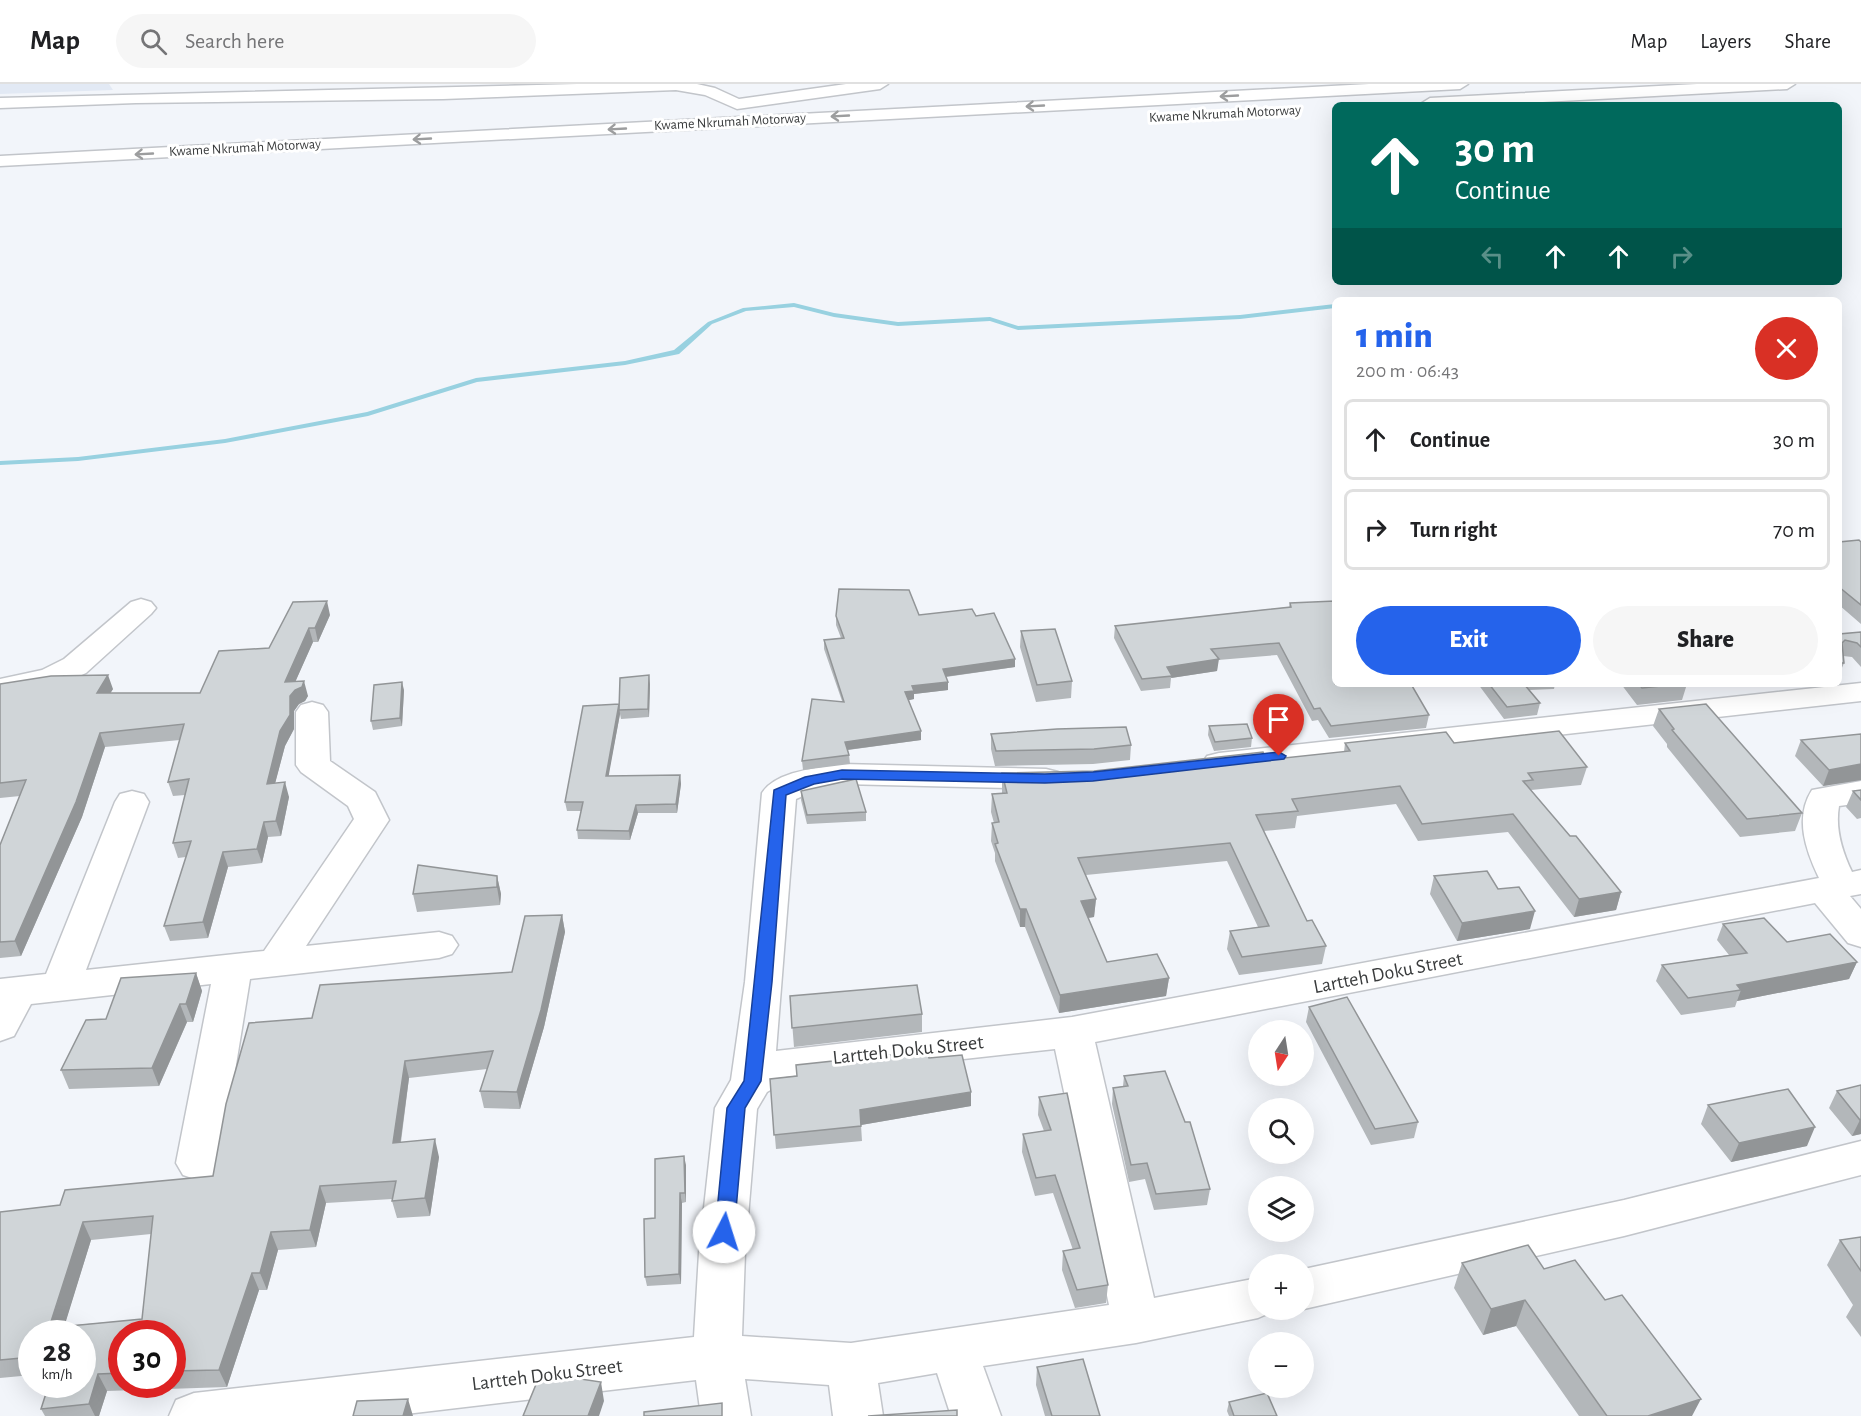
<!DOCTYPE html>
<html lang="en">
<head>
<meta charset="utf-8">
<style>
	body { margin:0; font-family:"Alegreya Sans",sans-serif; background:#f6f6f6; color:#202124; height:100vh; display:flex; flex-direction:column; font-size:22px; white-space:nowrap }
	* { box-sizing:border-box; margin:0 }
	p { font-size:20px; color:#757577 }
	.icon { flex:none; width:33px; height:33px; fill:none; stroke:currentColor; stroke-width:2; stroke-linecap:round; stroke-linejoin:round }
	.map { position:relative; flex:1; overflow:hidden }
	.side { position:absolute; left:1332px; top:213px; width:510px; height:390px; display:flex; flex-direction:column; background:#fff; border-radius:9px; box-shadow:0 6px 24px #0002 }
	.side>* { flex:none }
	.banner { position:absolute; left:1332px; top:18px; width:510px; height:183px; border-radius:9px; box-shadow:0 6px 24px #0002; background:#00695c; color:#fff; overflow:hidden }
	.needle { width:39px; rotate:192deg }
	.buttons { position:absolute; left:1248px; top:936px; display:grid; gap:12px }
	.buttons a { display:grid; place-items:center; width:66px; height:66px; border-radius:50%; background:#fff; box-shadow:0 6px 24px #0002; font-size:30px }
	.speed { position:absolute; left:18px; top:1236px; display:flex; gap:12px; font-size:30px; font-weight:700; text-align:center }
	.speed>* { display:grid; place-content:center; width:78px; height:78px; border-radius:50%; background:#fff; box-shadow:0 6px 24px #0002; line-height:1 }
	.speed small { font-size:15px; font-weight:400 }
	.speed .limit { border:9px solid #d22; background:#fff; color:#111 }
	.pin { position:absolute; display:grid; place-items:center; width:51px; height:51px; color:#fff; margin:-62px -26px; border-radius:50% 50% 50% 0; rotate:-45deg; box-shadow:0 0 6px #0007 }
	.pin .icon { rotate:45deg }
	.me { position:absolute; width:66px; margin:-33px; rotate:5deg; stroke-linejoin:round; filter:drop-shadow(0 0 4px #0008) }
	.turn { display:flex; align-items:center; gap:21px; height:126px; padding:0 24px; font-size:27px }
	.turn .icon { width:78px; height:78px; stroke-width:2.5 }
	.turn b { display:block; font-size:42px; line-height:51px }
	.lanes { display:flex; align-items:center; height:57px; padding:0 24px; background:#0003; justify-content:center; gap:30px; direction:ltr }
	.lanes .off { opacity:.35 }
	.round { display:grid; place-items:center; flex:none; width:63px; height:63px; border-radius:32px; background:#f6f6f6 }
	.head { display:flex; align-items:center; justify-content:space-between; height:102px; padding:0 24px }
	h1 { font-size:36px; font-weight:800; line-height:45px; color:#2563eb }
	.cta { display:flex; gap:12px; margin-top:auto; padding:12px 24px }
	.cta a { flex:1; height:69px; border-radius:36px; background:#2563eb; color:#fff; font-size:24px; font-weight:800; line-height:69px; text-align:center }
	.cta a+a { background:#f6f6f6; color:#202124 }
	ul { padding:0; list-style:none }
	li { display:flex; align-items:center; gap:18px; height:81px; margin:0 12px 9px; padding:0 12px; border:3px solid #e0e0e0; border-radius:9px }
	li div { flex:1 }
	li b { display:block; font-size:22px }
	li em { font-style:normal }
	header { display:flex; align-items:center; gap:36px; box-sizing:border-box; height:84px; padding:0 30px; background:#fff; border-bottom:2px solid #e0e0e0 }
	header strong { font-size:28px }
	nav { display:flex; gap:33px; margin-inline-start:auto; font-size:21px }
	.search { width:420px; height:54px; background:#f6f6f6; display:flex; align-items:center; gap:15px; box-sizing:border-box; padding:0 21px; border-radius:33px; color:#757577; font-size:22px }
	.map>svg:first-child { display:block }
</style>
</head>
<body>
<header>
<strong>Map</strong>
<div class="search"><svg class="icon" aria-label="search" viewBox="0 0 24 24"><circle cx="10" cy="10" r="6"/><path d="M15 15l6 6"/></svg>Search here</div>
<nav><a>Map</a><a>Layers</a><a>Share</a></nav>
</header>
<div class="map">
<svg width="1861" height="1332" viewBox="0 0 1861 1332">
	<rect width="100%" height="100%" fill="#f2f5fa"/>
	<!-- built -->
	<path fill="#e2e9f4" d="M0,0H109L113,6L0,10Z"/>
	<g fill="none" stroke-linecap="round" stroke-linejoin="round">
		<!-- stream -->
		<path fill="#98d1e0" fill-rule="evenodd" d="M1449,213L1451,214L1452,216H1433L1436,214Z
			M794,219L834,229L898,238L990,233L1018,242L1240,231L1335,220V224L1240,235L1018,246L990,237L898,242L834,233L794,223L746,227L712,240L679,270L625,281L477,298L368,332L225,359L78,377L0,381V377L78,373L225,355L367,328L476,294L625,277L674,266L708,238L743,224Z"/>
		<!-- minor casing -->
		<g stroke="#c2c5ca" stroke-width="3">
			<path id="minor" d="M577,0H697L715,4L739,15L846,0H888L880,5L737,25L705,11L676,6L443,15L136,19L0,24V14Z
				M141,515L151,518L156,524L151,530L86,589L62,600L0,613V595L42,586L64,575L131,518Z
				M1861,599V617L1219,689L1207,686L1202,679L1207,672L1219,669Z
				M312,618L323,621L328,628L330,677L375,708L389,736L306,862L439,848L452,852L458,861L452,870L439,874L250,895L220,1079L213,1091L198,1096L183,1091L176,1079L211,900L31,920L14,952L0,957V895L46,890L115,718L120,710L132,707L144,710L149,718L86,886L264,867L354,735L348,722L301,688L296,681V628L301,621Z
				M842,680L1046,685L1058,688L1063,695L1058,702L1046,705L842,700L819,705L796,715L776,967L1072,933L1819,794C1806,767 1794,734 1812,706L1861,697V719L1839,722C1835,745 1842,767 1852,788L1861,786V810L1850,812L1861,825V863L1848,859L1815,819L1095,958L1154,1214L1258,1194V1226H1276L1258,1234L1136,1259L983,1282L1001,1332H951L937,1289L878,1299L883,1332H833L829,1301L745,1295L751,1332H701L696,1296L389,1332H169L176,1316L194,1309L694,1253L699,1169L715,1024L731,996L745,898L762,709C776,687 818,684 842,680ZM1055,965L1109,1221L851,1259L742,1252L745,1169L757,1025L767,1008L792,994Z
				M1861,1057V1091L1624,1152L1304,1225V1185L1624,1116Z"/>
		</g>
		<!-- highway casing -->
		<g stroke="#c2c5ca" stroke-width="3">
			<path id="highway" d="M1369,0H1468L1460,5L0,82V72Z
				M1697,0H1795L1787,5L1484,21L1422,19L1430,14Z"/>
		</g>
		<!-- minor -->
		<use href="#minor" fill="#fff" fill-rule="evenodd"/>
		<!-- highway -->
		<use href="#highway" fill="#fff" fill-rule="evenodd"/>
	</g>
	<!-- wall -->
	<path fill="#b3b7ba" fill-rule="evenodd" d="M1839,458H1861V540L1839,521Z
		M1290,519L1429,631L1426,644L1329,654L1318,636L1312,637L1277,571L1218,576L1217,587L1171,594L1170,604L1141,607L1114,554L1115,542L1289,523Z
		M330,531L318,558H313L295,598L308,612L305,617L299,620L294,627V645L285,662L275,699L289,713L281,752L268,753L262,779L228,783L208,854L170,857L164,842L186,773L178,774L173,759L185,711L173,712L168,698L180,656L105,663L82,733L21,872L0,874V761L20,712L0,714V600L113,605L110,609H200L269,564Z
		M919,531L976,532L1015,575V583L946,593L948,598V606L914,610V615L909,616L921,656L848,666L849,671L850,680L803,686L802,677L842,617L824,565V556L841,554L836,541V532Z
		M1021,547L1072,597L1071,614L1036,618L1020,563Z
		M1861,548V583L1852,573L1843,572L1844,579L1839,591V550Z
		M650,600L649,633L621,635L620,630L608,692L680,691L681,700L677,729H638L630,756L578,755L577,746L581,727H567L565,718L619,620Z
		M1478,600H1555L1554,605L1529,606L1540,619L1537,631L1504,635Z
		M1621,600H1687L1682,616L1637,621Z
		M1738,600H1767L1740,602Z
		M404,606L402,642L373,646L371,637Z
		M1659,625L1802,729L1795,747L1740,753L1667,663V660L1653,642Z
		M1209,642L1252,654L1251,663L1214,667L1208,651Z
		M991,650L1131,661L1130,676L1093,680L995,682L991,665Z
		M1861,650V696L1823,702L1795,672L1801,656Z
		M1345,659H1454L1587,683L1581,701L1531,706L1570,752L1621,808L1616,826L1574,833L1508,748L1418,757L1396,720L1297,732L1295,744L1264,747L1307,837L1326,862L1322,880L1239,891L1227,865L1230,847L1258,843L1227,777L1086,791L1096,815L1094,833L1088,834L1107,878L1169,894L1166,912L1059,929L1025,843H1020L995,777V769L991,757L992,739H994L991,728L992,710L1002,709V689L1094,687L1266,676L1344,668Z
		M1861,706V734L1857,735L1846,723L1853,707Z
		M801,707L866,728V737L807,740L801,716Z
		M497,792L501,810L500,821L417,828L413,810Z
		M1434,792L1498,805L1530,845L1457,857L1430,810Z
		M562,831L565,848L544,943L520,1025L484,1024L480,1007L487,985L409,994L401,1058L439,1073L430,1132L397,1134L392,1117V1115L326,1119L316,1163L278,1166L267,1206H259L227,1303L107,1307L99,1332H45L41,1325L82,1250H32V1291L0,1294V1128L60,1121L213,1092L312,934L512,888ZM151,1150L142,1235L64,1242L91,1156ZM122,1250H172V1300H122Z
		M1723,840L1787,858L1857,878L1849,895L1737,917L1735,923L1681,931L1656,897L1662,881L1729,871L1717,856Z
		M196,889L202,907L193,938H187L159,1002L69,1005L61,986L106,935Z
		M790,912L922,930V948L794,963Z
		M1309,923L1418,1038L1414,1054L1371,1061L1306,938Z
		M929,974L971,1008V1022L861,1041L862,1057L776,1065L770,995Z
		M1124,992L1210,1105L1207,1121L1154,1126L1145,1095L1129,1098L1112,1020L1113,1004L1123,1002Z
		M1861,1001V1050L1852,1052L1829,1024L1837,1007Z
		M1039,1013L1108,1201L1106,1219L1075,1224L1062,1186L1063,1167L1073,1166L1053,1109L1035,1112L1022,1068L1023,1050L1044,1047L1038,1031Z
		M1708,1021L1807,1062L1731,1078L1701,1040Z
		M686,1081V1118L682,1119L681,1200L647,1202L645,1193L655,1134Z
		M1861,1153V1253L1846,1233L1853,1221L1827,1181L1840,1156Z
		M1462,1179L1544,1185L1605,1216L1692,1332H1579L1516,1242L1483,1251L1454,1204Z
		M1037,1283L1100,1332H1045L1036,1301Z
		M1229,1318L1277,1332H1229L1227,1327Z"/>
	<!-- shaded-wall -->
	<path fill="#929597" d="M327,517L330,531L318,558L315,544Z
		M309,544L313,558L289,612L285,598Z
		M1015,575V583L943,593V585Z
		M1219,575L1217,587L1171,594L1172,592L1167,583Z
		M108,591L113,605L102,623L97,609Z
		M649,591L650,600L649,633L648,625Z
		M304,597L308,612L305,617L299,620L294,627V645L285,662L271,715L267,700L280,647L290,612L295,606Z
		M402,598L404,606L402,642L400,634Z
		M948,598V606L914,610V615L905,617V608L912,602Z
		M619,620L620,630L607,701L606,692Z
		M921,647V656L846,666L845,658Z
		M100,649L105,663L82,733L21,872L15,857Z
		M1861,680V696L1823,702L1829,686Z
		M680,691L681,700L677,729L676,720Z
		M285,698L289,713L281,752L276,737Z
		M636,721L638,729L630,756L629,747Z
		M264,738L268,753L262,779L257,765Z
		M223,768L228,783L208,854L203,838Z
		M497,792L501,810L500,821L497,803Z
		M1621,808L1616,826L1574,833L1579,815Z
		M1096,815L1094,833L1080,835L1081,817Z
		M1020,825H1026L1025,843H1020Z
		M1535,827L1530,845L1457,857L1462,839Z
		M562,831L565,848L544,943L520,1025L517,1008Z
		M1857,878L1849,895L1737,917L1741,906L1737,901Z
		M196,889L202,907L193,938L186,920Z
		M1169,894L1166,912L1059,929L1060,911Z
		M180,920L187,938L159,1002L152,984Z
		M405,977L409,994L398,1076L393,1059Z
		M971,1008V1022L861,1041L860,1026Z
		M1861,1035V1050L1852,1052L1860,1036Z
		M1815,1043L1807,1062L1731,1078L1739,1059Z
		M435,1055L439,1073L430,1132L425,1114Z
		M684,1072L686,1081V1118L685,1109Z
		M320,1102L326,1119L316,1163L310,1146Z
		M680,1109L682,1119L681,1200L679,1190Z
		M83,1138L91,1156L62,1250L49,1244Z
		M271,1148L278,1166L267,1206L260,1189Z
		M252,1189L259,1206L227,1303L219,1286Z
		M1525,1216L1516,1242L1483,1251L1491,1225Z
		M98,1290L107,1307L99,1332H95L89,1320Z
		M601,1298L604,1317L599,1332H588Z
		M408,1315L413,1332H403Z
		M1701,1315L1692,1332H1648Z"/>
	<!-- building -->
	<path fill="#d0d5d8" stroke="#929597" stroke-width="1.5" fill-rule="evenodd" d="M1859,456L1861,458V521L1839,503V458Z
		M839,505L909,506L919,531L972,525L976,532L994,529L1015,575L943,585L948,598L912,602L914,607L905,608L921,647L845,658L849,671L802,677L812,615L844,618L824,556L844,554L836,532Z
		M327,517L315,544H309L285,598L304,597L302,603L295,606L290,612V631L280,647L267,700L285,698L276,737L264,738L257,765L223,768L203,838L164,842L191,757L173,759L189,695L168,698L184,640L100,649L76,718L15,857L0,858V761L26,696L0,699V600L51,592L108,591L97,609H200L219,567L269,564L293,518Z
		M1335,517V600H1411L1429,631L1331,642L1320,624L1314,625L1279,559L1211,565L1219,575L1167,583L1172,592L1142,595L1115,542L1291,523L1290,519Z
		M1055,545L1072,597L1037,601L1021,547Z
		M1861,548V563L1857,559L1845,556L1842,559L1844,579H1839V550Z
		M649,591L648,625L619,626L620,594Z
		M402,598L400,634L371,637L374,601Z
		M1489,600H1524L1540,619L1507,623Z
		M1639,600H1680L1642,604Z
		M619,620L606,692L680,691L676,720L636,721L629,747L577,746L583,718H565L583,622Z
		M1706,620L1802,729L1747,735L1672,646L1674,645L1659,625Z
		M1247,640L1252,654L1215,658L1209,642Z
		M1126,643L1131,661L1094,665L996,667L991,650L1057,645Z
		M1559,647L1587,683L1528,689L1533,696L1523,697L1570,752H1576L1621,808L1579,815L1513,730L1422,740L1400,702L1292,715L1298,727L1256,731L1307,837L1312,836L1326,862L1242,873L1230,847L1269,842L1230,759L1078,774L1096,815L1081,817L1107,878L1157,870L1169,894L1060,911L1026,825H1020L995,760L998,759L992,739L999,738L992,710L1007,709L1002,689L1094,687L1263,668L1266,676L1350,667L1345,659L1446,648L1454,659Z
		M1861,650V680L1829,686L1801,656Z
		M856,695L866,728L807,731L801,707Z
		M1861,706V716L1853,707Z
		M418,781L497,792V803L413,810Z
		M1487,787L1498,805L1519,803L1535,827L1462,839L1434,792Z
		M562,831L541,926L517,1008L480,1007L493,967L405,977L393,1059L435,1055L425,1114L392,1117L396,1097L320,1102L310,1146L271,1148L260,1189H252L219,1286L172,1287V1250H122V1289L98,1290L89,1320L41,1325L49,1300H82V1250H32V1273L0,1276V1128L60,1121L65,1106L213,1092L226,1020L249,939L312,934L320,901L512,888L525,832ZM153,1132L142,1235L49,1244L83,1138Z
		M1764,834L1787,858L1830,850L1857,878L1737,901L1741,906L1688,914L1662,881L1747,869L1723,840Z
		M196,889L186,920H180L152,984L61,986L86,936L106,935L121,894Z
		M917,901L922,930L792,944L790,912Z
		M1347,913L1418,1038L1375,1045L1309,923Z
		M927,967L929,974L962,971L971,1008L860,1026L861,1042L774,1051L770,995L797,992L796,981Z
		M1165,987L1185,1038H1190L1210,1105L1156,1110L1147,1079L1131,1081L1113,1004L1128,1002L1124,992Z
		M1861,1001V1035L1860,1036L1837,1007Z
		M1788,1005L1815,1043L1739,1059L1708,1021Z
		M1067,1009L1108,1201L1077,1206L1063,1167L1080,1164L1055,1091L1036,1094L1023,1050L1051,1046L1039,1013Z
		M684,1072L685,1109H680L679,1190L645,1193L644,1135L655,1134V1075Z
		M1861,1153V1187L1840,1156Z
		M1528,1161L1544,1185L1575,1176L1605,1216L1622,1211L1701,1315L1648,1332H1607L1525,1216L1491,1225L1462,1179Z
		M1083,1275L1100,1332H1052L1037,1283Z
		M574,1294L601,1298L588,1332H523L537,1298Z
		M1267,1309L1277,1332H1234L1229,1318Z
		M408,1315L403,1332H353L357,1317Z
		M722,1319V1332H644V1328Z
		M957,1326V1332H868Z"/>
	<!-- one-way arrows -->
	<defs><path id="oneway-shaft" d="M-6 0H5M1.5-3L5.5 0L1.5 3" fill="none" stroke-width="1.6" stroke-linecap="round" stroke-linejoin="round" transform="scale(1.5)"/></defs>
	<g stroke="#9c9d9e">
		<use href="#oneway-shaft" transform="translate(1229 12) rotate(177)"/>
		<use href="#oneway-shaft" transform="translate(1035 22) rotate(177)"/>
		<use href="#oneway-shaft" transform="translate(840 32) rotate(177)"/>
		<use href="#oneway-shaft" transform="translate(617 45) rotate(177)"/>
		<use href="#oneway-shaft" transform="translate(422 55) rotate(177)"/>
		<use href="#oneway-shaft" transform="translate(144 70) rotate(177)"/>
	</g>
	<!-- route -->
	<path fill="#2563eb" stroke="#184099" stroke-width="1.5" d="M1279,668L1286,672L1284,675L1093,697L1045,699L842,695L814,700L786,711L772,898L761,997L745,1024L734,1148L731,1154L724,1156L718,1154L715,1148L727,1024L744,997L774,706L805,693L842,686L1045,690L1093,688Z"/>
	<g text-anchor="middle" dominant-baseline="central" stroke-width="6" stroke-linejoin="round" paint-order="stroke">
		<!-- far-street labels -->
		<g font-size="14" fill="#393b3c" stroke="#fff">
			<text transform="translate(1225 30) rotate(-3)">Kwame Nkrumah Motorway</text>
			<text transform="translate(730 38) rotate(-3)">Kwame Nkrumah Motorway</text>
			<text transform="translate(245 64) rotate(-3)">Kwame Nkrumah Motorway</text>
		</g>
		<!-- near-street labels -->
		<g font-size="20" fill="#393b3c" stroke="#fff">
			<text transform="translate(1388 889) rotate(-11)">Lartteh Doku Street</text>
			<text transform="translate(908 966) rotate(-6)">Lartteh Doku Street</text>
			<text transform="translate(547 1291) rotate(-7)">Lartteh Doku Street</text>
		</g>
	</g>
</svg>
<div class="buttons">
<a><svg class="needle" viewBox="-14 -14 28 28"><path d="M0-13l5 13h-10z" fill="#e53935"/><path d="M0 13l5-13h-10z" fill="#757577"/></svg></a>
<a><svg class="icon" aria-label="search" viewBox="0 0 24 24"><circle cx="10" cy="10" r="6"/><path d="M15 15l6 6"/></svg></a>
<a><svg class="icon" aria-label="layers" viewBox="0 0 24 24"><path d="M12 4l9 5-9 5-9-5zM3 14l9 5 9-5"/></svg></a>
<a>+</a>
<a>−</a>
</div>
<div class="speed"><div>28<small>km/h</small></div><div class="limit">30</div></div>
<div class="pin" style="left:1279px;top:672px;background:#d93025"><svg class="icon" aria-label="arrive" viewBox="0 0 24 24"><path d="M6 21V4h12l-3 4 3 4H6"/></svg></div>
<svg class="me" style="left:724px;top:1148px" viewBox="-20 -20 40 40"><circle r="19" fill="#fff"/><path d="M0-13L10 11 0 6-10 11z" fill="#2563eb"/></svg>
<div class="banner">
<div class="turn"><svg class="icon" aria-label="ahead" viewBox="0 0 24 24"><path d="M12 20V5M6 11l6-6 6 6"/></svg><div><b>30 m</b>Continue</div></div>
<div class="lanes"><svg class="icon off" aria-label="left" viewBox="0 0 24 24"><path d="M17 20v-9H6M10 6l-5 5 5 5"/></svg><svg class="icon" aria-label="ahead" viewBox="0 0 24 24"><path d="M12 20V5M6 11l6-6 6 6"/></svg><svg class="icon" aria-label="ahead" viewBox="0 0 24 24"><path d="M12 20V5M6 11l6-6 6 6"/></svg><svg class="icon off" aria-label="right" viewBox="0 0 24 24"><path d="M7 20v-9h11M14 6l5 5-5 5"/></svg></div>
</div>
<section class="side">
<div class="head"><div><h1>1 min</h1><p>200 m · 06:43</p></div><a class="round" style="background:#d93025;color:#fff"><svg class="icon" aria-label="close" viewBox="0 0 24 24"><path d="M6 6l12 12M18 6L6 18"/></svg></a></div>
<ul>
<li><svg class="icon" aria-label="ahead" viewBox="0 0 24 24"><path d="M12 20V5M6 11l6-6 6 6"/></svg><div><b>Continue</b></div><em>30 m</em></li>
<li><svg class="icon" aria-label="right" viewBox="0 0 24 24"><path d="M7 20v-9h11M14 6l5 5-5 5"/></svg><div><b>Turn right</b></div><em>70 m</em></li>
</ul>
<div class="cta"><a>Exit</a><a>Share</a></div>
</section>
</div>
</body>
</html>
